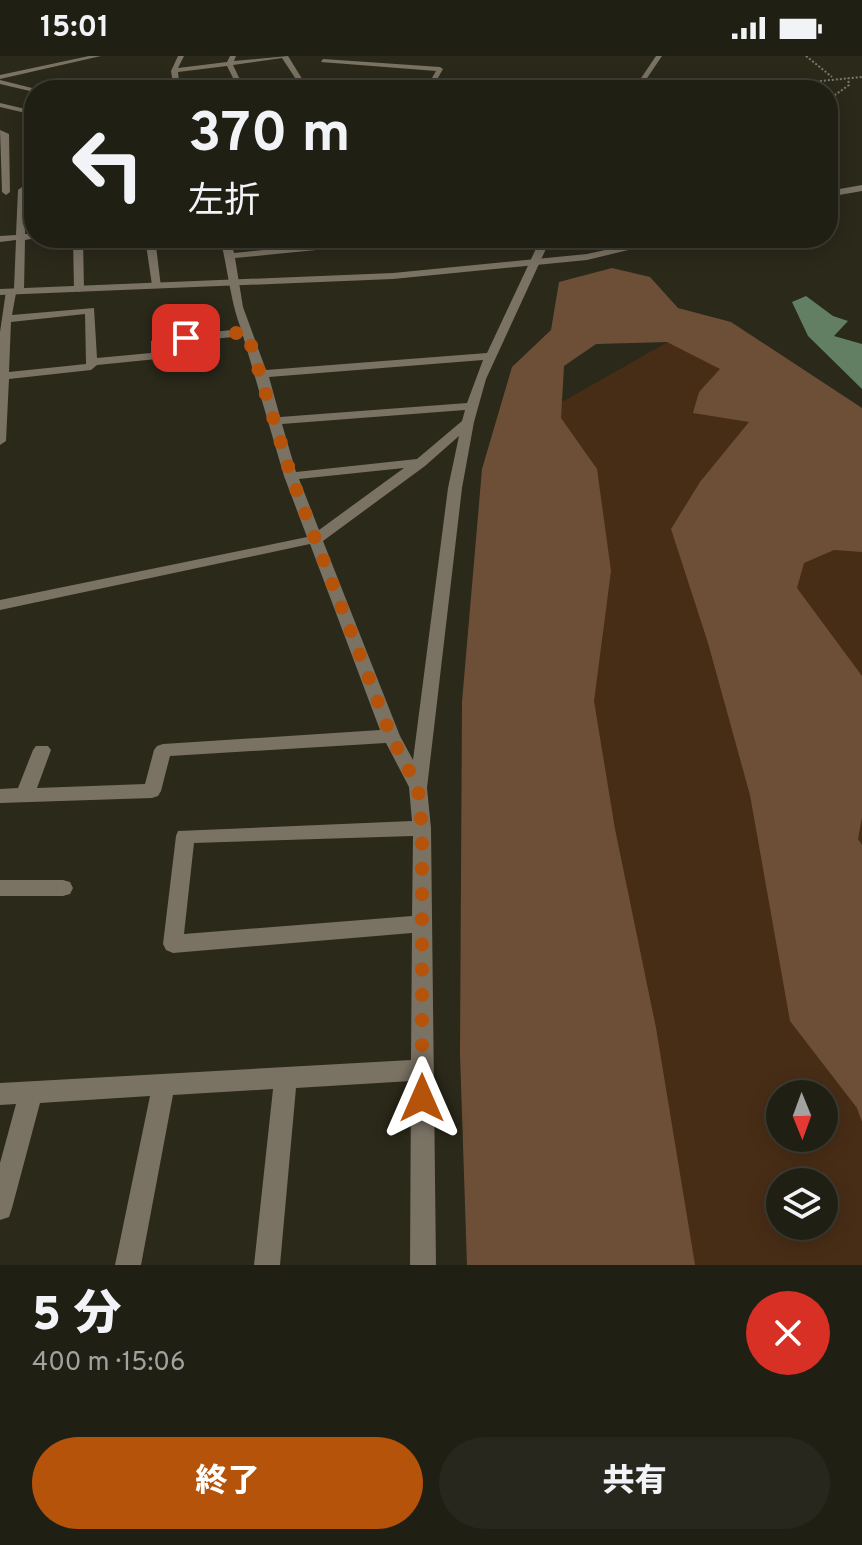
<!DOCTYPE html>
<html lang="ja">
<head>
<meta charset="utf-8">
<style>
	body { margin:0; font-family:Overpass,"Noto Sans JP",sans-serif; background:#28271d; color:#f1f3f6; height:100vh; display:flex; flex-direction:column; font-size:30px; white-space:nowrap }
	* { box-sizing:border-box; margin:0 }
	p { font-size:26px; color:#a2a2a0 }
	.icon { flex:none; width:44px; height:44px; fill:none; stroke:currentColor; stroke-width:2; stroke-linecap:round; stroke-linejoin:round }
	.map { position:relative; height:1209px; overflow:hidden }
	.panel { display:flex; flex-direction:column; background:#201f14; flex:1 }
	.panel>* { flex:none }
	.guide { position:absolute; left:24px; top:24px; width:814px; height:168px; border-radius:32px; box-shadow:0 4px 20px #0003,0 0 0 2px #3d3d34; background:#201f14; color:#f1f3f6; overflow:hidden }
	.needle { width:52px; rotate:179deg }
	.controls { position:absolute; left:766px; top:1024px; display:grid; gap:16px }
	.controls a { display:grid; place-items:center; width:72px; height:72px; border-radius:50%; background:#201f14; box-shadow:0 4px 20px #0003,0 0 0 2px #3d3d34; font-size:40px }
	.pin { position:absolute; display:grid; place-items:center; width:68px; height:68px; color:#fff; margin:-34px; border-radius:16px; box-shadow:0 4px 12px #0006 }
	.me { position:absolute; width:88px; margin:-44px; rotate:0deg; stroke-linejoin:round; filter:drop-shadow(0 0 6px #0008) }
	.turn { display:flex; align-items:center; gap:28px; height:168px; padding:0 32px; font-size:36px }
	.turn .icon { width:104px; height:104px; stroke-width:2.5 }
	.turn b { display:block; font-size:56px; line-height:68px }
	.round { display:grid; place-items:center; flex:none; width:84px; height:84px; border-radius:42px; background:#28271d }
	.head { display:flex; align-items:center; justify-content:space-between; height:136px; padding:0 32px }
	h1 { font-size:48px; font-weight:800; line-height:60px }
	.primary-button { display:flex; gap:16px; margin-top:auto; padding:16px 32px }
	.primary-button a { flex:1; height:92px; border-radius:48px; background:#b45309; color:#fff; font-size:32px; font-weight:800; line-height:92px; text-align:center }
	.primary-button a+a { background:#28271d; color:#f1f3f6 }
	.status { display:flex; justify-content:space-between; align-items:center; height:56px; padding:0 40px; background:#201f14; direction:ltr }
	.status svg { height:22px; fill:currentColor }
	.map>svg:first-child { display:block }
</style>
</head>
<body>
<div class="status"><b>15:01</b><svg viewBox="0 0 49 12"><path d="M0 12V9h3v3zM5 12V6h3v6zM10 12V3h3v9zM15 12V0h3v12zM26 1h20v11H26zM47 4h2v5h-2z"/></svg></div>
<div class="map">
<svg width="862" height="1209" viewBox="0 0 862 1209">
	<rect width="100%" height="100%" fill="#2b291a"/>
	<!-- green -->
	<path fill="#482d16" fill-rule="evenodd" d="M673,283L862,371V1209H582L532,363ZM780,1038H824V1082H780ZM780,1126H824V1170H780Z"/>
	<!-- forest -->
	<path fill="#6d4f37" d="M612,212L650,221L678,252L731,266L862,352V496L834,494L804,507L797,532L862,620V761L858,783L862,789V1066L857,1052L790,965L750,739L708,587L671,473L700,426L749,366L693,357L699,336L720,313L667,286L596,288L564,310L561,362L597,413L611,515L594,645L615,773L656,972L695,1209H467L460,998L462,646L482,413L512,311L551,274L559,226Z"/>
	<!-- water -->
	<path fill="#627f64" d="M806,240L833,260L848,265L834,280L862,288V333L808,280L792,246Z"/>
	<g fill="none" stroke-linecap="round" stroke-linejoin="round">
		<!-- path -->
		<path stroke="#7b7a6d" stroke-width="2" stroke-dasharray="2 2" stroke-linecap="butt" d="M806,0L832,21
			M744,26L800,27L862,21
			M828,44L849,29L848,22"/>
		<!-- minor -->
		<path fill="#7a7263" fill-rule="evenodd" d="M178,0H184L178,12L227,6L230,0H236L234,5L288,0L309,34H303L282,2L233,9L245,34H239L227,10L178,16L180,34H174L171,15Z
			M656,0H662L639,34H633Z
			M323,3L440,11L443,13L431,34H425L436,15L321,6Z
			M0,24L36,33L37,34L34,36L0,28Z
			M729,26L734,27L726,34H719Z
			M0,47L34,55V59L0,51Z
			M0,74L9,78L10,136L6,139L2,136Z
			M22,131L26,134L25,178L34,177V182H37L25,184L24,235L16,237L12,259L94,252L97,302L151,297V285L156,282L241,273C230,244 228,213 220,182H230L234,197L380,182H413L408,185L235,202L243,251L266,314L487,297L541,182H551L486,323L474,366L462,432L427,732L431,772L436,1209H410L411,1025L296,1032L280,1209H254L273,1033L173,1039L141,1209H115L150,1040L40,1047L12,1152L9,1161L0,1164V1107L16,1048L0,1049V1027L411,1004L412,877L173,897L166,894L163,888L176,780L178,775L412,765L409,731L386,687L170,700L161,735L158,740L152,742L0,747V733L18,732L33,694L36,690H48L51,694L37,732L145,728L154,694L157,690L163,688L380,674L310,488L0,554V544L307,481L284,420L243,280L162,288L163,300L157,303L97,309L91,314L9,323L6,385L0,389V276L6,235L14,233L16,184L0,186V180L16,179L18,134ZM85,258L86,308L9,316L11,266ZM483,304L467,347L280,361L269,321ZM465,354L462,365L417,403L296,416L282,368ZM459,380L448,432L413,704L400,680L323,485L425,410ZM404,412L319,474L299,423ZM413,780L412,860L184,878L194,787Z
			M73,182H83L84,233L79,236L74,233Z
			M145,182H155L161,231L152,229Z
			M0,824H63L70,826L73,832L70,838L63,840H0Z"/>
		<!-- tertiary -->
		<path fill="#7a7263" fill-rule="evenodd" d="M89,0H101L0,23V19Z
			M862,129V135L828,141V135Z
			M660,182H678L587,204L393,223L0,239V233L393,217L587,198Z"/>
	</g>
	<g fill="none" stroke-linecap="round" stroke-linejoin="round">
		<!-- route -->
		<path stroke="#b45309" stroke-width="14" stroke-dasharray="0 25.2" d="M186,282L247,276L291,420L391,680L418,732L422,772V1042"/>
	</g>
</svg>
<div class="controls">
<a><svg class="needle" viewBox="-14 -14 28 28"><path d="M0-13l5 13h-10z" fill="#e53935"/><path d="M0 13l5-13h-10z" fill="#a2a2a0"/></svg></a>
<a><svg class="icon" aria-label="layers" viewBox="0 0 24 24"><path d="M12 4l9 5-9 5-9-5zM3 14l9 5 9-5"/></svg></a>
</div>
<div class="pin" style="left:186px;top:282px;background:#d93025"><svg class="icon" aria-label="arrive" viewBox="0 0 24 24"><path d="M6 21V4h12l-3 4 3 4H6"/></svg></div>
<svg class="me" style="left:422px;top:1042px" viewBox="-20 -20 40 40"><path d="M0-17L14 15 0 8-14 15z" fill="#b45309" stroke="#fff" stroke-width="4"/></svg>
<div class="guide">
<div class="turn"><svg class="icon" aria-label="left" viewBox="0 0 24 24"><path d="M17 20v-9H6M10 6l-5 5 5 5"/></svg><div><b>370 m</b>左折</div></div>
</div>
</div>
<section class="panel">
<div class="head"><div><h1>5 分</h1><p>400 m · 15:06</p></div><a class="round" style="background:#d93025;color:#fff"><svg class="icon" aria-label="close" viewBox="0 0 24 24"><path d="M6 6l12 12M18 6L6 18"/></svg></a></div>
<div class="primary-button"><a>終了</a><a>共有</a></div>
</section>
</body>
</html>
